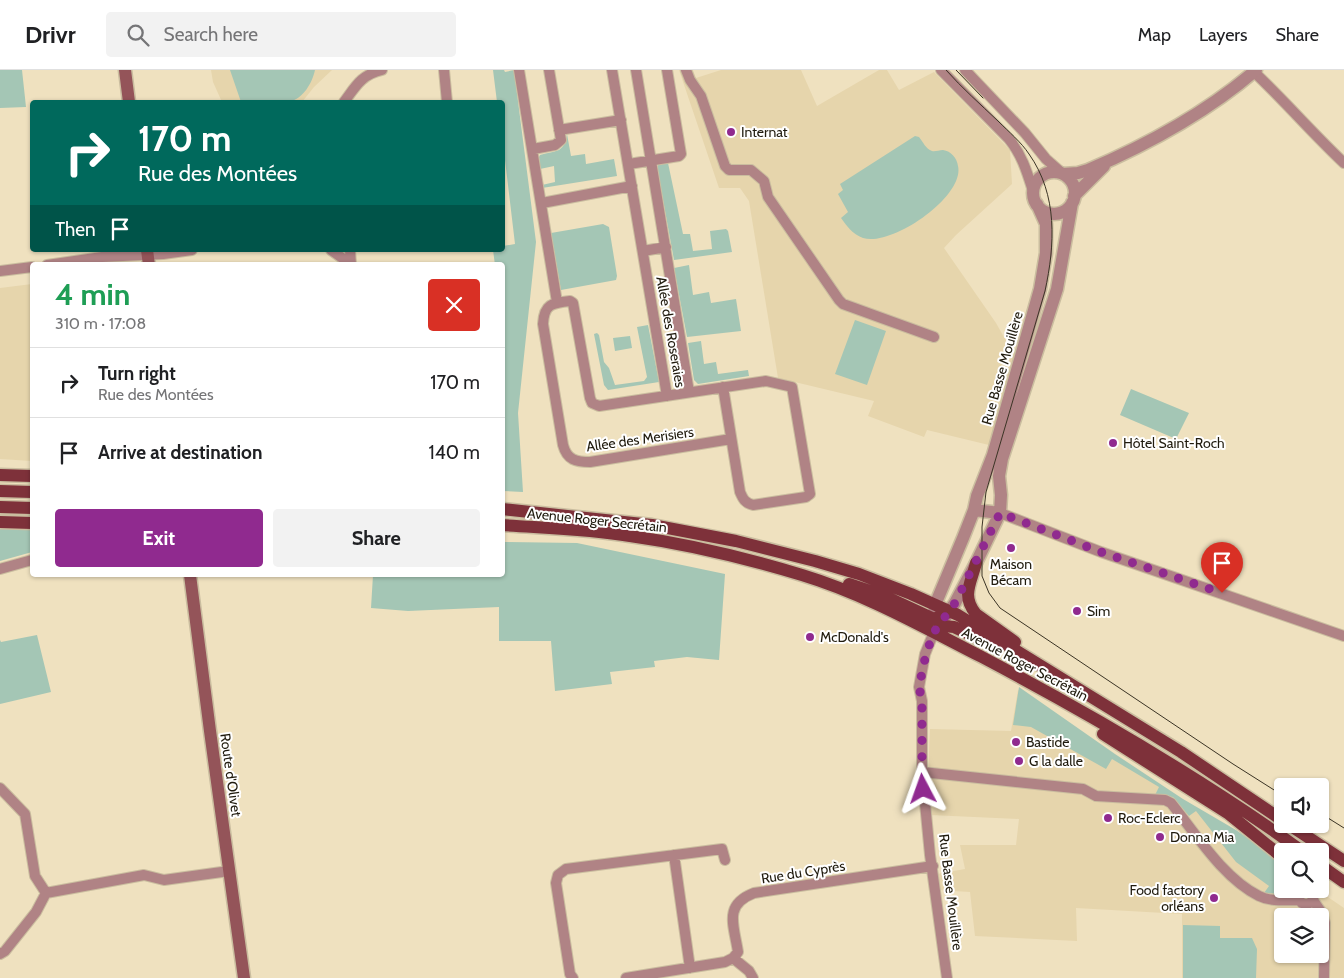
<!DOCTYPE html>
<html lang="en">
<head>
<meta charset="utf-8">
<style>
	body { margin:0; font-family:Cabin,sans-serif; background:#f2f2f2; color:#202124; height:100vh; display:flex; flex-direction:column; font-size:19px; white-space:nowrap }
	* { box-sizing:border-box; margin:0 }
	p { font-size:16px; color:#757577 }
	.icon { flex:none; width:28px; height:28px; fill:none; stroke:currentColor; stroke-width:2; stroke-linecap:round; stroke-linejoin:round }
	.map { position:relative; flex:1; overflow:hidden }
	.side { position:absolute; left:30px; top:192px; width:475px; height:315px; display:flex; flex-direction:column; background:#fff; border-radius:5px; box-shadow:0 1px 4px #0004 }
	.side>* { flex:none }
	.banner { position:absolute; left:30px; top:30px; width:475px; height:152px; border-radius:5px; box-shadow:0 1px 4px #0004; background:#00695c; color:#fff; overflow:hidden }
	.controls { position:absolute; left:1274px; top:708px; display:grid; gap:10px }
	.controls a { display:grid; place-items:center; width:55px; height:55px; border-radius:5px; background:#fff; box-shadow:0 1px 4px #0004; font-size:25px }
	.pin { position:absolute; display:grid; place-items:center; width:42px; height:42px; color:#fff; margin:-51px -21px; border-radius:50% 50% 50% 0; rotate:-45deg; box-shadow:0 0 5px #0007 }
	.pin .icon { rotate:45deg }
	.me { position:absolute; width:55px; margin:-28px; rotate:356deg; stroke-linejoin:round; filter:drop-shadow(0 0 4px #0008) }
	.turn { display:flex; align-items:center; gap:18px; height:105px; padding:0 25px; font-size:22px }
	.turn .icon { width:65px; height:65px; stroke-width:2.5 }
	.turn b { display:block; font-size:35px; line-height:42px }
	.then { display:flex; align-items:center; height:48px; padding:0 25px; background:#0003; gap:10px; font-size:19px }
	.round { display:grid; place-items:center; flex:none; width:52px; height:52px; border-radius:5px; background:#f2f2f2 }
	.head { display:flex; align-items:center; justify-content:space-between; height:85px; padding:0 25px }
	h1 { font-size:30px; font-weight:700; line-height:38px; color:#1e9e55 }
	.button { display:flex; gap:10px; margin-top:auto; padding:10px 25px }
	.button a { flex:1; height:58px; border-radius:5px; background:#902a8f; color:#fff; font-size:20px; font-weight:700; line-height:58px; text-align:center }
	.button a+a { background:#f2f2f2; color:#202124 }
	ul { padding:0; list-style:none }
	li { display:flex; align-items:center; gap:15px; height:70px; padding:0 25px; border-top:1px solid #e0e0e0 }
	li div { flex:1 }
	li b { display:block; font-size:19px }
	li em { font-style:normal }
	header { display:flex; align-items:center; gap:30px; box-sizing:border-box; height:70px; padding:0 25px; background:#fff; border-bottom:1px solid #e0e0e0 }
	header strong { font-size:24px }
	nav { display:flex; gap:28px; margin-inline-start:auto; font-size:18px }
	.search { width:350px; height:45px; background:#f2f2f2; display:flex; align-items:center; gap:12px; box-sizing:border-box; padding:0 18px; border-radius:5px; color:#757577; font-size:19px }
	.map>svg:first-child { display:block }
</style>
</head>
<body>
<header>
<strong>Drivr</strong>
<div class="search"><svg class="icon" aria-label="search" viewBox="0 0 24 24"><circle cx="10" cy="10" r="6"/><path d="M15 15l6 6"/></svg>Search here</div>
<nav><a>Map</a><a>Layers</a><a>Share</a></nav>
</header>
<div class="map">
<svg width="1344" height="908" viewBox="0 0 1344 908">
	<rect width="100%" height="100%" fill="#efe1bf"/>
	<!-- built -->
	<path fill="#e6d5ac" fill-rule="evenodd" d="M211,0H332L314,17L302,32H222L213,12Z
		M679,0H693L696,8L721,0H801L817,36L879,0H887L899,20L934,2L1010,80L1012,114L956,165L944,178L996,253L1014,285L989,375L927,360L924,367L868,346L874,331L778,308L749,131L740,118H719Z
		M32,214V391L0,389V218Z
		M1018,620L1282,797V819H1316L1344,838V908H1182V844L1076,838L1077,871L975,866L970,822L937,820L931,805L965,799L960,775H1016L1019,749L930,745L928,706L930,659L1011,661ZM1282,846H1320V884H1282Z"/>
	<!-- green -->
	<path fill="#a4c6b5" d="M0,0H22L26,37L0,38Z
		M230,0H315C312,13 304,28 289,32C285,34 278,32 273,32C265,32 258,33 250,30L251,32H241Z
		M493,0H504L505,2L514,0L536,172L518,343L523,422L503,421L502,195H495L493,180H502L503,176L515,174L503,73L502,32H497Z
		M567,64L571,86L585,84L586,94L614,89L617,106L542,118V115L555,112L554,96L540,99L539,87L540,85C556,80 564,84 567,64Z
		M915,66L919,67C923,72 926,79 932,81C935,82 939,80 943,80C951,81 957,88 958,96C965,126 892,177 863,168C852,164 847,156 841,148L848,142L838,124L843,120L840,114Z
		M668,93L683,164H690L693,181L712,179L710,161L726,159L728,161L732,182L674,190L657,97L659,94Z
		M603,154L609,157L617,206L616,210L561,220L551,163Z
		M689,195L693,225L709,222L711,233L736,229L741,261L687,267L674,198Z
		M855,250L886,261L867,315L835,304Z
		M648,255L659,312L608,320L604,315L594,264L597,263L599,265L604,292L609,298L615,315L644,311L647,307L637,257Z
		M630,266L632,278L615,281L613,268Z
		M701,271L704,294L716,292L718,304L748,300L749,306L698,314L694,310L688,273Z
		M1131,319L1189,343L1176,369L1120,345Z
		M0,456L32,458V482L0,491Z
		M503,472L577,473L725,504L719,590L687,587L654,591L655,597L610,602L612,614L555,621L551,571H499V537L408,541L371,538L373,505H502Z
		M37,565L51,622L0,634V570L1,572Z
		M1019,617L1115,684L1183,729L1236,760L1282,792V819H1291L1282,824L1264,823L1269,816L1236,792L1196,741L1189,746L1173,727L1155,725L1159,717L1112,689L1106,699L1031,657L1013,655Z
		M1183,855L1220,856V868H1252L1257,879L1256,908H1183Z"/>
	<g fill="none" stroke-linecap="round" stroke-linejoin="round">
		<!-- minor casing -->
		<g stroke="#cabd9f" stroke-width="12">
			<path id="minor" d="M444,0L447,32
				M519,0L557,232
				M612,0L667,326
				M636,0L689,322
				M686,0L690,10L701,26L725,96L729,100H751L764,111L768,127L839,230L843,234L934,267
				M941,0L1009,69C1022,85 1027,102 1033,121
				M965,0L1025,63L1046,89L1063,104
				M1252,0C1284,30 1312,63 1344,93
				M344,32C356,16 361,5 382,0
				M559,60L621,50
				M533,79L555,75L561,70L549,0
				M629,94L679,86L681,84L667,0
				M542,133L632,116
				M331,180L352,195
				M350,180L351,194
				M643,181L666,177
				M47,195L102,187L163,184L192,180
				M0,201L32,197
				M723,317L740,422C743,429 745,433 753,435L806,427L810,424L792,317L766,311L599,336L592,333L590,328L573,233L570,231C552,233 544,234 543,254L563,375C567,390 576,392 590,392L731,369
				M1000,443L1101,482L1344,566
				M0,499L32,490
				M934,562L925,584L919,617L922,631V702L930,785L947,908
				M922,702L1083,719L1096,726L1165,730L1171,733C1196,764 1223,808 1259,826C1271,832 1286,830 1298,830
				M0,718L25,744L35,806L46,823
				M674,785L690,898
				M1300,819L1297,827C1302,837 1313,836 1314,825L1311,819
				M1313,830L1322,843L1325,853L1324,908
				M0,884L5,881L36,842L46,823L144,805L164,810L229,801
				M733,888L749,901L753,908
				M573,908L570,904L556,813L558,805L566,799L722,779L725,790
				M626,908L725,892L733,888L738,882C734,855 723,835 754,823L933,796"/>
		</g>
		<!-- tertiary casing -->
		<g stroke="#cabd9f" stroke-width="15">
			<path id="tertiary" d="M1033 123a21 21 0 1 1 42 0a21 21 0 1 1-42 0Z
				M1063,104L1078,103L1088,100C1149,74 1206,43 1256,0
				M1074,126L1104,96
				M974,440L1000,443
				M934,545L935,535L963,468L974,440L977,426L993,385L1040,219L1046,183V154L1037,134
				M944,549L955,533L976,493L1000,443L1001,425L999,406L1002,389L1057,219L1072,133"/>
		</g>
		<!-- secondary casing -->
		<g stroke="#cabd9f" stroke-width="15">
			<path id="secondary" d="M125,0L129,32
				M147,180L149,195
				M190,505L210,661L244,908"/>
		</g>
		<!-- primary casing -->
		<g stroke="#cabd9f" stroke-width="15">
			<path id="primary" d="M0,405L32,406
				M0,421L32,422
				M0,437L32,438
				M502,439L652,455L736,471L815,491L859,504L911,524L958,545L1181,682L1282,750
				M0,452L32,453
				M502,455C545,458 588,459 630,466C688,474 746,488 802,505C865,524 923,557 982,587C1092,645 1201,708 1302,781
				M976,493C971,513 961,526 976,544L1015,572
				M849,514L882,525L934,549L949,542
				M934,562L944,556L954,557L995,576
				M1103,664L1229,744L1282,787
				M1288,754L1344,791
				M1320,795L1344,812"/>
		</g>
		<!-- minor -->
		<use href="#minor" stroke="#b08385" stroke-width="10"/>
		<!-- tertiary -->
		<use href="#tertiary" stroke="#b08385" stroke-width="12"/>
		<!-- secondary -->
		<use href="#secondary" stroke="#945459" stroke-width="12"/>
		<!-- primary -->
		<use href="#primary" stroke="#7e313a" stroke-width="12"/>
		<!-- tram -->
		<path stroke="#3b3425" stroke-width="1" d="M946,0C962,18 980,34 998,51C1009,62 1021,72 1029,84C1058,125 1055,175 1045,221L986,422L982,457V506L989,523L1000,538L1233,694L1282,725
			M956,0L983,28
			M1320,743L1344,758"/>
	</g>
	<g fill="none" stroke-linecap="round" stroke-linejoin="round">
		<!-- route -->
		<path stroke="#902a8f" stroke-width="9" stroke-dasharray="0 16.2" d="M923,719L922,702V631L919,617L926,584L934,562L955,533L1000,443L1101,482L1222,523"/>
	</g>
	<!-- markers -->
	<g fill="#902a8f" stroke="#fff" stroke-width="2">
		<circle cx="731" cy="62" r="5"/>
		<circle cx="1113" cy="373" r="5"/>
		<circle cx="1011" cy="478" r="5"/>
		<circle cx="1077" cy="541" r="5"/>
		<circle cx="810" cy="567" r="5"/>
		<circle cx="1016" cy="672" r="5"/>
		<circle cx="1019" cy="691" r="5"/>
		<circle cx="1108" cy="748" r="5"/>
		<circle cx="1160" cy="767" r="5"/>
		<circle cx="1214" cy="828" r="5"/>
	</g>
	<g text-anchor="middle" dominant-baseline="central" stroke-width="4" stroke-linejoin="round" paint-order="stroke">
		<!-- poi labels -->
		<g font-size="14" fill="#201b0e" stroke="#fff" text-anchor="start">
			<text x="741" y="62">Internat</text>
			<text x="1123" y="373">Hôtel Saint-Roch</text>
			<text x="1011" y="494" text-anchor="middle">Maison<tspan x="1011" dy="16">Bécam</tspan></text>
			<text x="1087" y="541">Sim</text>
			<text x="820" y="567">McDonald's</text>
			<text x="1026" y="672">Bastide</text>
			<text x="1029" y="691">G la dalle</text>
			<text x="1118" y="748">Roc-Eclerc</text>
			<text x="1170" y="767">Donna Mia</text>
			<text x="1204" y="820" text-anchor="end">Food factory<tspan x="1204" dy="16">orléans</tspan></text>
		</g>
		<!-- street labels -->
		<g font-size="14" fill="#201b0e" stroke="#fff">
			<text transform="translate(671 262) rotate(80)">Allée des Roseraies</text>
			<text transform="translate(1002 298) rotate(-74)">Rue Basse Mouillère</text>
			<text transform="translate(640 369) rotate(-8)">Allée des Merisiers</text>
			<text transform="translate(597 450) rotate(6)">Avenue Roger Secrétain</text>
			<text transform="translate(1025 594) rotate(28)">Avenue Roger Secrétain</text>
			<text transform="translate(231 705) rotate(82)">Route d'Olivet</text>
			<text transform="translate(803 802) rotate(-9)">Rue du Cyprès</text>
			<text transform="translate(951 822) rotate(83)">Rue Basse Mouillère</text>
		</g>
	</g>
</svg>
<div class="controls">
<a><svg class="icon" aria-label="sound" viewBox="0 0 24 24"><path d="M4 9h4l5-4v14l-5-4H4zM17 9q2 3 0 6"/></svg></a>
<a><svg class="icon" aria-label="search" viewBox="0 0 24 24"><circle cx="10" cy="10" r="6"/><path d="M15 15l6 6"/></svg></a>
<a><svg class="icon" aria-label="layers" viewBox="0 0 24 24"><path d="M12 4l9 5-9 5-9-5zM3 14l9 5 9-5"/></svg></a>
</div>
<div class="pin" style="left:1222px;top:523px;background:#d93025"><svg class="icon" aria-label="arrive" viewBox="0 0 24 24"><path d="M6 21V4h12l-3 4 3 4H6"/></svg></div>
<svg class="me" style="left:923px;top:719px" viewBox="-20 -20 40 40"><path d="M0-17L14 15 0 8-14 15z" fill="#902a8f" stroke="#fff" stroke-width="4"/></svg>
<div class="banner">
<div class="turn"><svg class="icon" aria-label="right" viewBox="0 0 24 24"><path d="M7 20v-9h11M14 6l5 5-5 5"/></svg><div><b>170 m</b>Rue des Montées</div></div>
<div class="then">Then<svg class="icon" aria-label="arrive" viewBox="0 0 24 24"><path d="M6 21V4h12l-3 4 3 4H6"/></svg></div>
</div>
<section class="side">
<div class="head"><div><h1>4 min</h1><p>310 m · 17:08</p></div><a class="round" style="background:#d93025;color:#fff"><svg class="icon" aria-label="close" viewBox="0 0 24 24"><path d="M6 6l12 12M18 6L6 18"/></svg></a></div>
<ul>
<li><svg class="icon" aria-label="right" viewBox="0 0 24 24"><path d="M7 20v-9h11M14 6l5 5-5 5"/></svg><div><b>Turn right</b><p>Rue des Montées</p></div><em>170 m</em></li>
<li><svg class="icon" aria-label="arrive" viewBox="0 0 24 24"><path d="M6 21V4h12l-3 4 3 4H6"/></svg><div><b>Arrive at destination</b></div><em>140 m</em></li>
</ul>
<div class="button"><a>Exit</a><a>Share</a></div>
</section>
</div>
</body>
</html>
